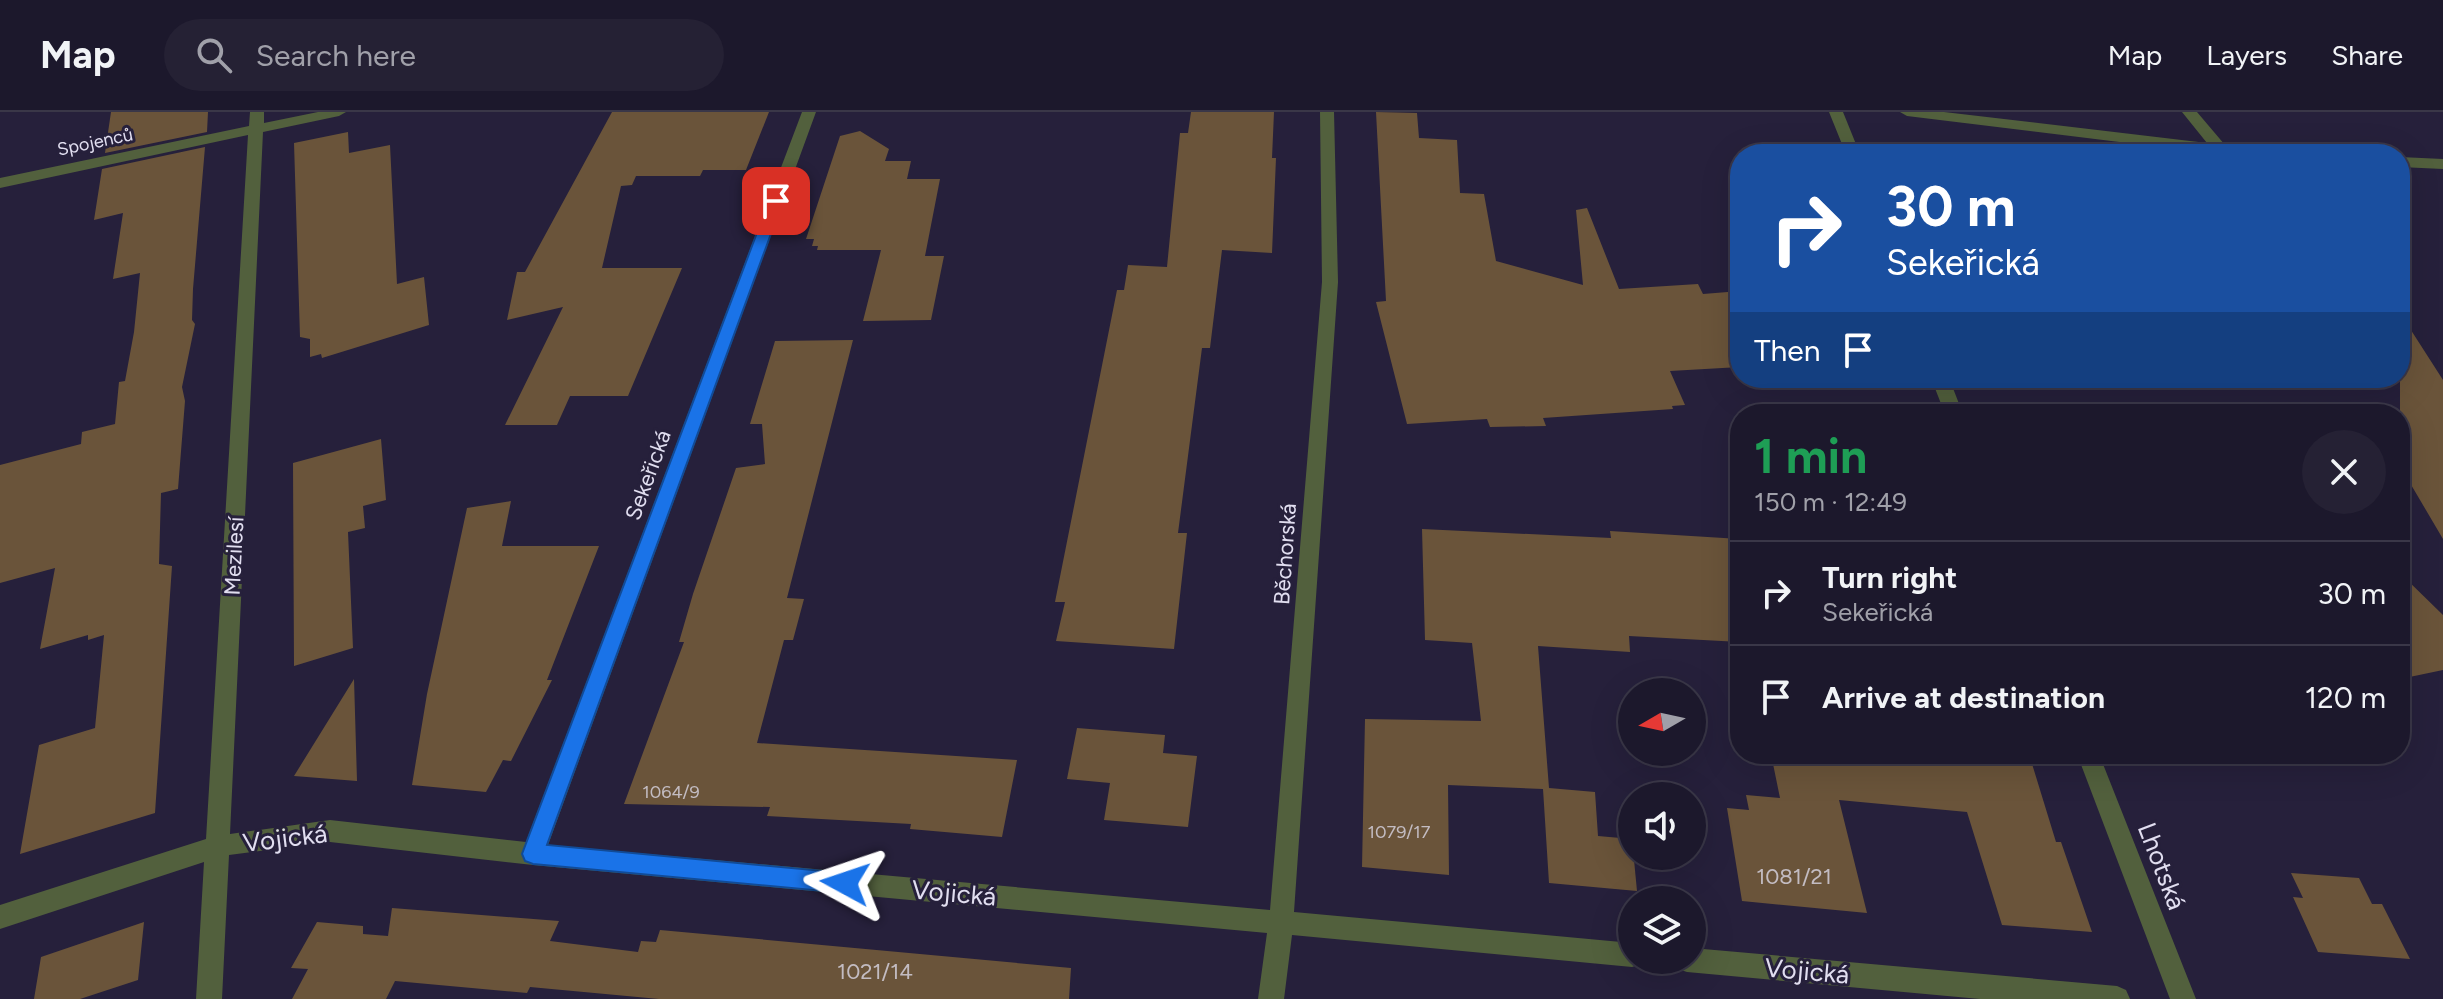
<!DOCTYPE html>
<html lang="en">
<head>
<meta charset="utf-8">
<style>
	body { margin:0; font-family:Figtree,sans-serif; background:#252134; color:#f1f3f6; height:100vh; display:flex; flex-direction:column; font-size:30px; white-space:nowrap }
	* { box-sizing:border-box; margin:0 }
	p { font-size:26px; color:#a0a0a9 }
	.icon { flex:none; width:44px; height:44px; fill:none; stroke:currentColor; stroke-width:2; stroke-linecap:round; stroke-linejoin:round }
	.map { position:relative; flex:1; overflow:hidden }
	.panel { position:absolute; left:1730px; top:292px; width:680px; height:360px; display:flex; flex-direction:column; background:#1c182c; border-radius:32px; box-shadow:0 8px 32px #0002,0 0 0 2px #3a3748 }
	.panel>* { flex:none }
	.hud { position:absolute; left:1730px; top:32px; width:680px; height:244px; border-radius:32px; box-shadow:0 8px 32px #0002,0 0 0 2px #3a3748; background:#1a4fa0; color:#fff; overflow:hidden }
	.needle { width:52px; rotate:261deg }
	.fabs { position:absolute; left:1618px; top:566px; display:grid; gap:16px }
	.fabs a { display:grid; place-items:center; width:88px; height:88px; border-radius:50%; background:#1c182c; box-shadow:0 8px 32px #0002,0 0 0 2px #3a3748; font-size:40px }
	.pin { position:absolute; display:grid; place-items:center; width:68px; height:68px; color:#fff; margin:-34px; border-radius:16px; box-shadow:0 4px 12px #0006 }
	.me { position:absolute; width:88px; margin:-44px; rotate:275deg; stroke-linejoin:round; filter:drop-shadow(0 0 6px #0008) }
	.turn { display:flex; align-items:center; gap:28px; height:168px; padding:0 24px; font-size:36px }
	.turn .icon { width:104px; height:104px; stroke-width:2.5 }
	.turn b { display:block; font-size:56px; line-height:68px }
	.then { display:flex; align-items:center; height:76px; padding:0 24px; background:#0003; gap:16px; font-size:30px }
	.round { display:grid; place-items:center; flex:none; width:84px; height:84px; border-radius:42px; background:#252134 }
	.overview { display:flex; align-items:center; justify-content:space-between; height:136px; padding:0 24px }
	h1 { font-size:48px; font-weight:700; line-height:60px; color:#1e9e55 }
	ul { padding:0; list-style:none }
	li { display:flex; align-items:center; gap:24px; height:104px; padding:0 24px; border-top:2px solid #3a3748 }
	li div { flex:1 }
	li b { display:block; font-size:30px }
	li em { font-style:normal }
	header { display:flex; align-items:center; gap:48px; box-sizing:border-box; height:112px; padding:0 40px; background:#1c182c; border-bottom:2px solid #3a3748 }
	header strong { font-size:38px }
	nav { display:flex; gap:44px; margin-inline-start:auto; font-size:28px }
	.search { width:560px; height:72px; background:#252134; display:flex; align-items:center; gap:20px; box-sizing:border-box; padding:0 28px; border-radius:44px; color:#a0a0a9; font-size:30px }
	.map>svg:first-child { display:block }
</style>
</head>
<body>
<header>
<strong>Map</strong>
<div class="search"><svg class="icon" aria-label="search" viewBox="0 0 24 24"><circle cx="10" cy="10" r="6"/><path d="M15 15l6 6"/></svg>Search here</div>
<nav><a>Map</a><a>Layers</a><a>Share</a></nav>
</header>
<div class="map">
<svg width="2443" height="887" viewBox="0 0 2443 887">
	<rect width="100%" height="100%" fill="#26203b"/>
	<!-- building -->
	<path fill="#6a543a" d="M111,0H208L207,20L105,41Z
		M612,0H769L746,58H703L700,64H636L632,73L621,74L602,156H682L628,284H570L557,313H505L563,195L507,208L517,160H525Z
		M1191,0H1274L1272,46H1276L1272,141L1222,138L1210,236H1202L1178,421H1187L1174,537L1056,529L1065,490H1055L1117,178H1124L1128,153L1167,155L1180,21H1188Z
		M1376,0L1417,1L1419,26L1457,28L1460,81L1484,82L1496,149L1583,173L1576,98L1587,96L1619,177L1698,172L1703,182L1740,179V255L1670,259L1685,293L1672,294L1673,297L1543,306L1546,314L1490,315L1487,307L1407,312L1376,190L1386,189Z
		M860,19L889,37L885,49H911L907,67H940L925,144H944L931,208L863,209L881,138H817L818,134H812L814,127H806L840,24Z
		M348,20L349,41L390,33L397,172L424,165L429,213L322,246L321,242L310,245V227L300,225L294,31Z
		M205,35L193,177L192,208L195,212L182,275L185,289L178,377L161,381L159,452L172,454L155,701L20,742L39,633L95,616L104,523L88,528V523L40,537L55,456L0,471V353L81,332L82,320L115,312L119,270L125,269L134,220L140,161L113,167L123,101L94,108L102,57Z
		M2400,201L2443,268V427L2400,354Z
		M853,228L787,486L804,487L793,528H784L757,631L1017,648L1002,725L910,717L911,712L767,704L770,695L624,692L684,530H679L693,482L736,356L765,352L762,312H750L775,229Z
		M381,327L386,388L363,394L365,416L348,420L353,536L294,554L293,351Z
		M511,389L502,434H599L547,568H552L511,649L503,648L486,680L412,673L427,582L467,396Z
		M1422,417L1611,426L1610,419L1740,427V530L1629,524L1630,540L1538,534L1549,676L1595,680L1598,724L1632,727L1637,779L1549,771L1543,677L1448,673L1449,763L1362,755L1365,607L1481,609L1472,531L1425,528Z
		M2400,461L2443,503V558L2400,567Z
		M354,567L357,669L294,664Z
		M1077,616L1165,623L1163,641L1197,644L1188,715L1104,708L1110,671L1067,667Z
		M1771,642H2029L2056,730H2061L2092,820L2002,813L1967,700L1839,688L1867,801L1742,789L1727,696L1749,698L1746,683L1780,686Z
		M2291,761L2359,766L2372,792H2382L2410,847L2318,840L2293,785L2303,786Z
		M392,796L559,809L550,829L638,840L641,829L656,830L660,818L1071,856L1069,887H659L530,875L527,881L395,869L386,887H292L308,857L291,856L317,810L363,814V822L388,824Z
		M144,810L138,868L80,887H34L41,845Z"/>
	<g fill="none" stroke-linecap="round" stroke-linejoin="round">
		<!-- minor -->
		<path fill="#52603d" fill-rule="evenodd" d="M250,0H264V11L318,0H346L339,4L263,20L230,722L330,708L526,730L802,0H816L548,733L1270,798L1322,170L1320,0H1334L1338,170L1294,800L1632,831V848H1642L1641,852L1632,855L1292,823L1284,887H1258L1267,821L533,753L330,730L229,743L222,887H196L204,750L0,817V793L206,727L248,23L0,76V66L249,14Z
			M1829,0H1843L1860,42H1846Z
			M1900,0H1944L2207,31L2182,0H2197L2225,33L2262,38L2269,42H2217L1907,4Z
			M2400,45L2443,47V57L2400,55Z
			M1931,266H1949L1963,302H1945Z
			M2077,642H2099L2196,887H2170Z
			M1692,836L2117,874L2126,878L2130,887H1980L1687,860L1678,857L1674,848H1692Z"/>
	</g>
	<!-- route -->
	<path fill="#1a73e8" stroke="#114b97" stroke-width="2" d="M776,85L783,89L547,733L845,761L852,764L856,771L852,778L845,781L533,752L525,749L522,742L769,89Z"/>
	<g text-anchor="middle" dominant-baseline="central" stroke-width="6" stroke-linejoin="round" paint-order="stroke">
		<!-- far-street labels -->
		<g font-size="18" fill="#e1def0" stroke="#26203b">
			<text transform="translate(95 30) rotate(-12)">Spojenců</text>
		</g>
		<!-- number labels -->
		<g font-size="18" fill="#c3bcc2">
			<text x="671" y="680">1064/9</text>
			<text x="1399" y="720">1079/17</text>
		</g>
		<!-- street labels -->
		<g font-size="22" fill="#e1def0" stroke="#26203b">
			<text transform="translate(648 363) rotate(-70)">Sekeřická</text>
			<text transform="translate(1285 442) rotate(-86)">Běchorská</text>
			<text transform="translate(234 444) rotate(-87)">Mezilesí</text>
		</g>
		<!-- near-number labels -->
		<g font-size="22" fill="#c3bcc2">
			<text x="1794" y="764">1081/21</text>
			<text x="875" y="859">1021/14</text>
		</g>
		<!-- near-street labels -->
		<g font-size="26" fill="#e1def0" stroke="#26203b">
			<text transform="translate(285 726) rotate(-7)">Vojická</text>
			<text transform="translate(2162 754) rotate(69)">Lhotská</text>
			<text transform="translate(954 781) rotate(5)">Vojická</text>
			<text transform="translate(1807 859) rotate(5)">Vojická</text>
		</g>
	</g>
</svg>
<div class="fabs">
<a><svg class="needle" viewBox="-14 -14 28 28"><path d="M0-13l5 13h-10z" fill="#e53935"/><path d="M0 13l5-13h-10z" fill="#a0a0a9"/></svg></a>
<a><svg class="icon" aria-label="sound" viewBox="0 0 24 24"><path d="M4 9h4l5-4v14l-5-4H4zM17 9q2 3 0 6"/></svg></a>
<a><svg class="icon" aria-label="layers" viewBox="0 0 24 24"><path d="M12 4l9 5-9 5-9-5zM3 14l9 5 9-5"/></svg></a>
</div>
<div class="pin" style="left:776px;top:89px;background:#d93025"><svg class="icon" aria-label="arrive" viewBox="0 0 24 24"><path d="M6 21V4h12l-3 4 3 4H6"/></svg></div>
<svg class="me" style="left:845px;top:771px" viewBox="-20 -20 40 40"><path d="M0-17L14 15 0 8-14 15z" fill="#1a73e8" stroke="#fff" stroke-width="4"/></svg>
<div class="hud">
<div class="turn"><svg class="icon" aria-label="right" viewBox="0 0 24 24"><path d="M7 20v-9h11M14 6l5 5-5 5"/></svg><div><b>30 m</b>Sekeřická</div></div>
<div class="then">Then<svg class="icon" aria-label="arrive" viewBox="0 0 24 24"><path d="M6 21V4h12l-3 4 3 4H6"/></svg></div>
</div>
<section class="panel">
<div class="overview"><div><h1>1 min</h1><p>150 m · 12:49</p></div><a class="round"><svg class="icon" aria-label="close" viewBox="0 0 24 24"><path d="M6 6l12 12M18 6L6 18"/></svg></a></div>
<ul>
<li><svg class="icon" aria-label="right" viewBox="0 0 24 24"><path d="M7 20v-9h11M14 6l5 5-5 5"/></svg><div><b>Turn right</b><p>Sekeřická</p></div><em>30 m</em></li>
<li><svg class="icon" aria-label="arrive" viewBox="0 0 24 24"><path d="M6 21V4h12l-3 4 3 4H6"/></svg><div><b>Arrive at destination</b></div><em>120 m</em></li>
</ul>
</section>
</div>
</body>
</html>
